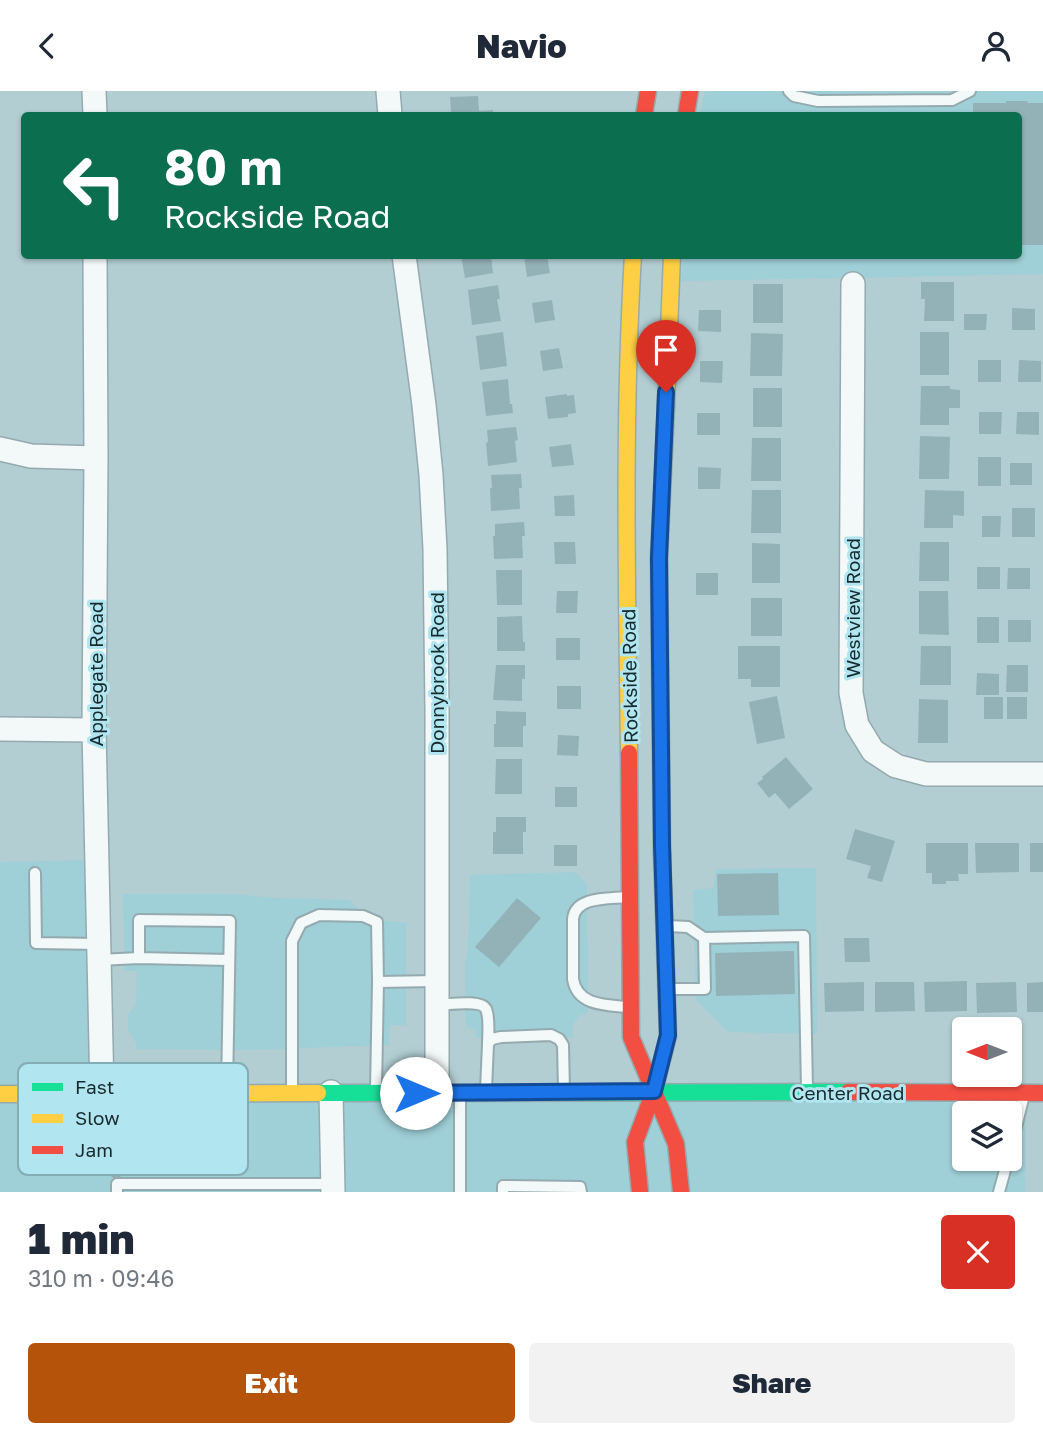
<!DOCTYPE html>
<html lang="en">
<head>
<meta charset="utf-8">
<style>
	body { margin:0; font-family:"Golos Text",sans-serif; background:#f2f2f3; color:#1f2937; height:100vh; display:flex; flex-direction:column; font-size:26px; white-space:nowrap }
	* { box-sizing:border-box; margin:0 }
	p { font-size:23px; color:#747a83 }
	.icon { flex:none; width:38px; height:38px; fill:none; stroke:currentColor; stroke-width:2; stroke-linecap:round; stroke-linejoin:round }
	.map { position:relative; height:1101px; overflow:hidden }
	.panel { display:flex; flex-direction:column; background:#fff; flex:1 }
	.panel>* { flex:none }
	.hud { position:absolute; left:21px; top:21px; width:1001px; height:147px; border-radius:7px; box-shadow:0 2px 5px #0004; background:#0b6e4f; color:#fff; overflow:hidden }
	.needle { width:46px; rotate:270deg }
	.buttons { position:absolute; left:952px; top:926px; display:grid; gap:14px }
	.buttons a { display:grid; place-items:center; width:70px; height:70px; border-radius:7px; background:#fff; box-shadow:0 2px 5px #0004; font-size:35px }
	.pin { position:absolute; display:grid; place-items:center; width:60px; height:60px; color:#fff; margin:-72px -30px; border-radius:50% 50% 50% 0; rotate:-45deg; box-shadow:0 0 7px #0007 }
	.pin .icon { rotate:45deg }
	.me { position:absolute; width:77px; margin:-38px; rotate:90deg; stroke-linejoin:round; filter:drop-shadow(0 0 5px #0008) }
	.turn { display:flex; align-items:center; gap:24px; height:147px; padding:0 28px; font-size:32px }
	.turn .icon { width:91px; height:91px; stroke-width:2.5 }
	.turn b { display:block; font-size:49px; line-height:60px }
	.round { display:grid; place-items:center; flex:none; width:74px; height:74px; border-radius:7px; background:#f2f2f3 }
	.overview { display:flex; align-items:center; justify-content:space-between; height:119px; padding:0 28px }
	h1 { font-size:42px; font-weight:800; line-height:52px }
	.action { display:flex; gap:14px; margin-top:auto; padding:14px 28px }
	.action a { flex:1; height:80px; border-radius:7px; background:#b45309; color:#fff; font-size:28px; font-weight:800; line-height:80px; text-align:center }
	.action a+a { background:#f2f2f3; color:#1f2937 }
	header { display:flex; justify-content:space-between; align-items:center; height:91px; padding:0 28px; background:#fff; font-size:32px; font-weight:800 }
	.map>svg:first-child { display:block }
</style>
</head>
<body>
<header><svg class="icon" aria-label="back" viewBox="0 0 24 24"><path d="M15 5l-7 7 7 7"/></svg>Navio<svg class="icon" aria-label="person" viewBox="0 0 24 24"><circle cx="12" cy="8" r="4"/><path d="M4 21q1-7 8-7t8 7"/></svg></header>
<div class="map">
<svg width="1043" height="1101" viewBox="0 0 1043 1101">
	<rect width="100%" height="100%" fill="#b2ced3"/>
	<!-- built -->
	<path fill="#9fcfd7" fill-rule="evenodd" d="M705,0H1043V183L681,190L683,165L1018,164V24H700Z
		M97,769L102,1001L1025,1002V1101H0V771ZM964,1022H1010V1068H964Z
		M816,777L817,943L728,941L696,909L693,799L713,797L716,778Z
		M575,781L587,793L588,921L578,926L572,936L573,946L538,950H513L477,947L475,940L466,935L465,873L468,861L470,784Z
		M123,803H233L277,807L349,809L361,820L376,829L406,832V934H390L389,954L252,959L136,958V952L128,940V924L136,914L137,880H125Z"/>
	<!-- building -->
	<path fill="#93b2b8" d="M478,5L479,20L493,19V24H448V21H451L450,6Z
		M1006,10H1027L1028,12H1043V154H1018V24H973V12H1006Z
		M920,21V24H878V22Z
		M461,164H491L493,182L465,187Z
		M524,164H547L550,182L527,186Z
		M921,191H954V230H924L925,208H921Z
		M753,193H783V232H753Z
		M498,194L500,208H497L501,230L472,234L468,199Z
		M552,209L555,229L535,232L532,212Z
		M1012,217L1035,218V239H1012Z
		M699,219H721V241L698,240Z
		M964,223H987L986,239H964Z
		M503,241L507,275L480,279L476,245Z
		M920,241H949V284H920Z
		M751,242L783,243L782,285H750Z
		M559,257L563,277L543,280L540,260Z
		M978,269H1001V291H978Z
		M1019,269L1041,270V291H1018Z
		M700,270H723L722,292L700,291Z
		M508,288L510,313H512L513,322L486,325L482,291Z
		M921,295H950V298L960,299V317H949V334H920Z
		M753,297H782V336H753Z
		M567,303V305L574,304L576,322L568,323V326L548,328L545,306Z
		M979,321H1002L1001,343H979Z
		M1017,321H1039V344L1016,343Z
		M697,322H720V344H697Z
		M516,336L518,349L515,350L517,371L488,375L486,352L488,351L487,339Z
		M920,345L950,346L949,388H919Z
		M752,347H781V390H751Z
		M571,353L574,374L552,376L549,356Z
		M978,366H1001V395H978Z
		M1010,372H1032V394H1010Z
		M698,376L721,377L720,398H698Z
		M521,383L522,397H519L520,418L491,420L490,397H492L491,384Z
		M752,399H781V442H751Z
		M925,399L964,400V425L953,424V437H924Z
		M574,404L575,425H555L554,405Z
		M1012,417H1035V446H1012Z
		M982,425H1001L1000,446H982Z
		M524,431L525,445H522L523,467L494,468L493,445H495V433Z
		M554,451H575L576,473H555Z
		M920,451H949V490H919Z
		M752,452L780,453V492H752Z
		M977,476H1000V498H977Z
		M1008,477H1030V498H1007Z
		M496,479H522V514H497Z
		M696,482H718V504H696Z
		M557,500H578L577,522H556Z
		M919,500H948L949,544L919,543Z
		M751,507H782V545H751Z
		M522,525L523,551H525V560H497V526Z
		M977,526H999V552H977Z
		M1008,529H1031V551H1008Z
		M556,547H580V569H556Z
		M738,555H780V596H751V588H738Z
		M921,555H951V594H920Z
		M496,574H525V588H522V610L493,609Z
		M1007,574H1028V601H1006Z
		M977,582L999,583V604H976Z
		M557,595H581V618H557Z
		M777,605L785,647L757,653L749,611Z
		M984,606H1003V628H984Z
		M1007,606H1027V628H1007Z
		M919,608L948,609V652H918Z
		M496,620L526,621V635H523V656H494V633H496Z
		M558,644L579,645L578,665L557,664Z
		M786,666L813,698L789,718L775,702L769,707L757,692L763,688L762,686Z
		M496,668H522V703H495Z
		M555,696H577V716H555Z
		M496,726H526V741H523V763H493V741H496Z
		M855,738L895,750L882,791L867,787L871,775L846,768Z
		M926,752H968V783H958L959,790H946V793H932V782H926Z
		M975,752H1019V781L976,782Z
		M1030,752H1043V781H1030Z
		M554,754H577V775H554Z
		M778,782L779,824L718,825L717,783Z
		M517,807L541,827L499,876L475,856Z
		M844,847H869L870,871H845Z
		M794,860L795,903L716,905L715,862Z
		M967,890V920L925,921L924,891Z
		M864,891V920L825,921L824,892Z
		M875,891H914L915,920L875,921Z
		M1016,891L1017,921L977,922L976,892Z
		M1043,891V921H1027V892Z"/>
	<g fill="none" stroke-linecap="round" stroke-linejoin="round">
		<!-- lane casing -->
		<g stroke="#94aaae" stroke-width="14">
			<path id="lane" d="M789,0L794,5L818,10L952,9L970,0
				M35,782L36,852L99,853
				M627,806C609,808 575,805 573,828V888C577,915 606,914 628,916
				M668,835L688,836L704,847L804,845L807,998
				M99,869L139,867
				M672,898H705L704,847
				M436,914C447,914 481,908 486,918C490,927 488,943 488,953
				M227,998L230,830L139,829V867L229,869
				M376,999L378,891L436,890
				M486,999L488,953L492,948L501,946L551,944L559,948L563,954L564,999
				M292,1000V850L301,832L319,824L363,825L377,831L378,891
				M460,1005V1101
				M111,1023L125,1035L127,1071L116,1080C113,1077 110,1075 108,1071C101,1059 106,1035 111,1023Z
				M1010,1060L1024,1004
				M117,1101V1093H333
				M503,1101V1095L580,1096L581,1101
				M999,1101L1008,1068"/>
		</g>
		<!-- street casing -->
		<g stroke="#94aaae" stroke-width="26">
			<path id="street" d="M94,0L95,24
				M388,0L390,24
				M95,164L96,367L94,639L102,1001
				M404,164L424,314L431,384L435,458L437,619V1001
				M853,193L851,602L857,634L873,660L896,675L926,683H1043
				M0,358L31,365L96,367
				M0,638L94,639
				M331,1001L333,1101"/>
		</g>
		<!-- fast casing -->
		<g stroke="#94aaae" stroke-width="19">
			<path id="fast" d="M662,762L659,467L666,315
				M318,1002L848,1001"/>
		</g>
		<!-- slow casing -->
		<g stroke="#94aaae" stroke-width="19">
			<path id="slow" d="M666,315L672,164
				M629,662C627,496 623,330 633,164
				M0,1003L318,1002"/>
		</g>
		<!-- jam casing -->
		<g stroke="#94aaae" stroke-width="19">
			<path id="jam" d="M644,24L648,0
				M686,24L690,0
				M629,662L631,946L676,1053L681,1101
				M848,1001L1043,1002
				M640,1101L635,1051L654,1000L668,945L662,762"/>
		</g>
		<!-- lane -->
		<use href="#lane" stroke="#f3f8f8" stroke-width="10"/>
		<!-- street -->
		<use href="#street" stroke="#f3f8f8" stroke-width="23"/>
		<!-- fast -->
		<use href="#fast" stroke="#16e098" stroke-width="16"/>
		<!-- slow -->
		<use href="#slow" stroke="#ffcf43" stroke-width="16"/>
		<!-- jam -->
		<use href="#jam" stroke="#f24e42" stroke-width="16"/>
	</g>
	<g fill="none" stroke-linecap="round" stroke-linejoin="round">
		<!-- route casing -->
		<g stroke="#114b97" stroke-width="18">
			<path id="route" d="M416,1002L654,1000L668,944L662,754L659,467L666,301"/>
		</g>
		<!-- route -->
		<use href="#route" stroke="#1a73e8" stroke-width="12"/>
	</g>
	<g text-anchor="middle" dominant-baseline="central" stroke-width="6" stroke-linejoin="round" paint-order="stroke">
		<!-- street labels -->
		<g font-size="19" fill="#172b2f" stroke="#b1e5ef">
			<text transform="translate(852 517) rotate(-90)">Westview Road</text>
			<text transform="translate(436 582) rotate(-90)">Donnybrook Road</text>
			<text transform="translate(95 583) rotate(-90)">Applegate Road</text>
			<text transform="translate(629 585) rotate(-91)">Rockside Road</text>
			<text x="848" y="1001">Center Road</text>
		</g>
	</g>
	<!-- legend -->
	<rect x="18" y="972" width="230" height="112" rx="10" fill="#b1e5ef" stroke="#83adb5" stroke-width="2"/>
	<rect x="32" y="992" width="31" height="8" fill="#16e098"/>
	<rect x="32" y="1023" width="31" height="9" fill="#ffcf43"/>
	<rect x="32" y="1055" width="31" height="8" fill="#f24e42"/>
	<g font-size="19" fill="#172b2f">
		<text x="75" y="1003">Fast</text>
		<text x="75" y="1034">Slow</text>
		<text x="75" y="1066">Jam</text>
	</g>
</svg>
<div class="buttons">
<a><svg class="needle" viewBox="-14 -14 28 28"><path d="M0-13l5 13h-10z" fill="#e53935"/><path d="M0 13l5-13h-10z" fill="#747a83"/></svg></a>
<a><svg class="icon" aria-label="layers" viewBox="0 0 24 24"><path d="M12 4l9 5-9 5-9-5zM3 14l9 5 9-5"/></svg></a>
</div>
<div class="pin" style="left:666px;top:301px;background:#d93025"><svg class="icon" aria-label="arrive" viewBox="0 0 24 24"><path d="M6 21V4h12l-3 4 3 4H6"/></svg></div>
<svg class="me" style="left:416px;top:1002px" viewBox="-20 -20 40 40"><circle r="19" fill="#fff"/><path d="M0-13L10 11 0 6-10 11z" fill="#1a73e8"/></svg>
<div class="hud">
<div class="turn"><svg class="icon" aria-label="left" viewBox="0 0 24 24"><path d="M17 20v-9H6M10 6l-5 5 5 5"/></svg><div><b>80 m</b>Rockside Road</div></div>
</div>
</div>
<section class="panel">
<div class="overview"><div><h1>1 min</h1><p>310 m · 09:46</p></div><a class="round" style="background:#d93025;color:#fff"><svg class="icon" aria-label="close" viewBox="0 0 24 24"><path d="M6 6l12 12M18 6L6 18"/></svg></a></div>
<div class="action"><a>Exit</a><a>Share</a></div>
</section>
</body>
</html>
